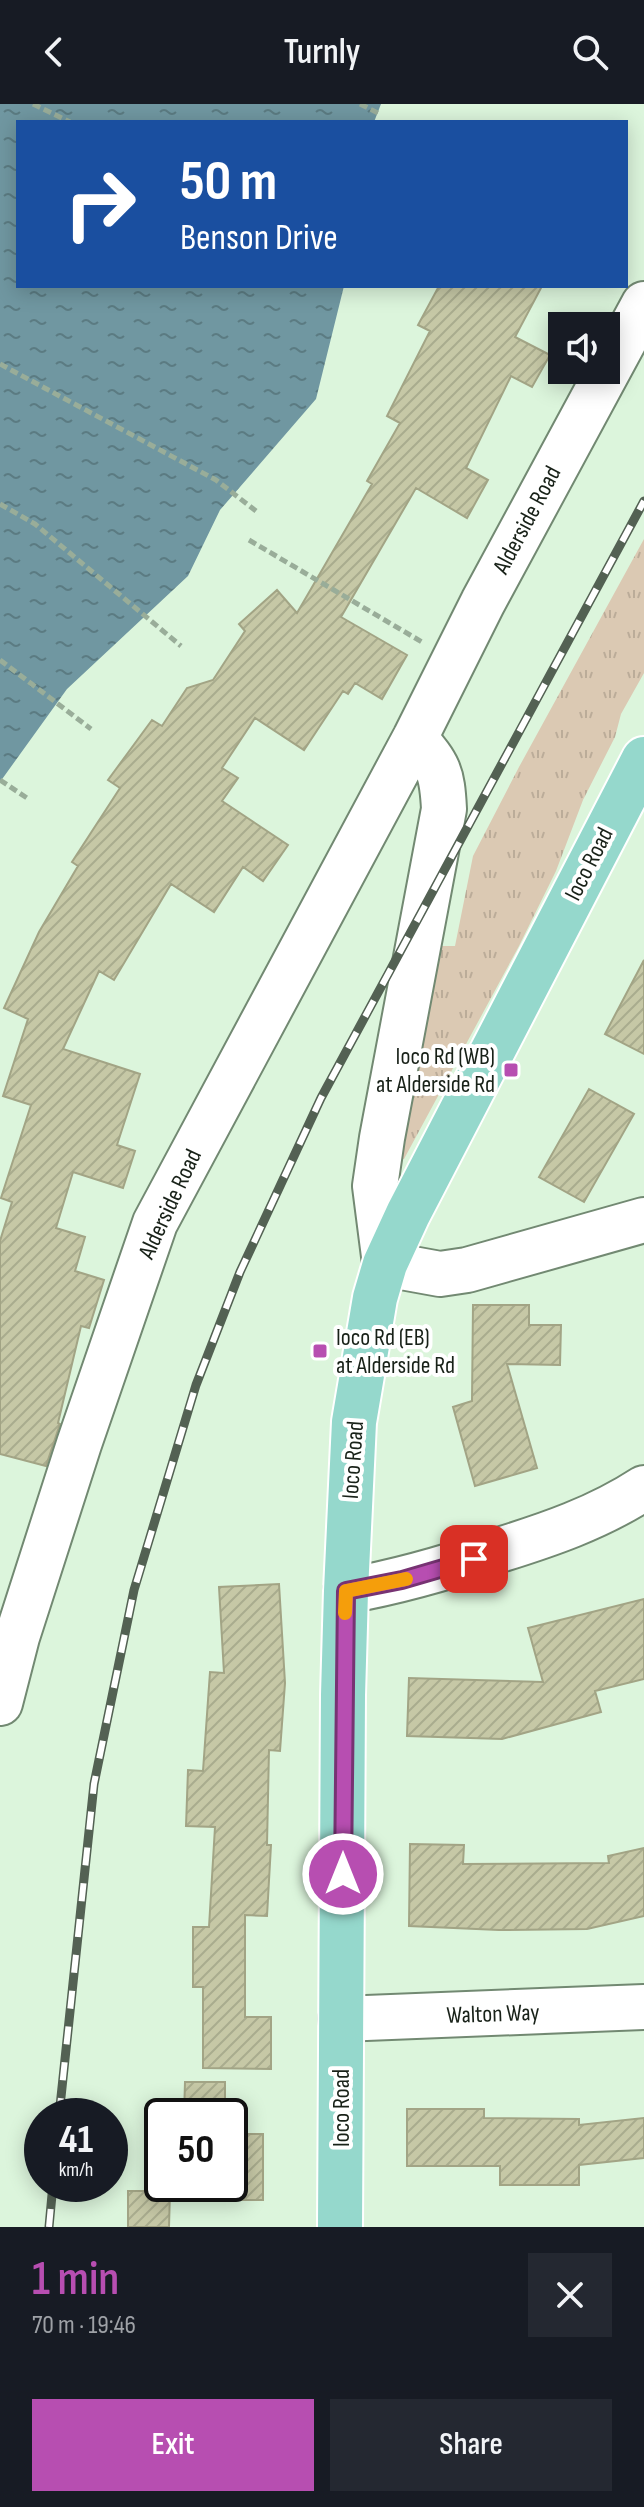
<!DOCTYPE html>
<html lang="en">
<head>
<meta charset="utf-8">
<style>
	body { margin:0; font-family:"Sofia Sans Condensed",sans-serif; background:#242831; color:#f1f3f6; height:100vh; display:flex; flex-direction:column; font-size:30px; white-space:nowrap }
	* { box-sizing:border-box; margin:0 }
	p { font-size:26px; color:#9ea1a6 }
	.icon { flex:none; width:44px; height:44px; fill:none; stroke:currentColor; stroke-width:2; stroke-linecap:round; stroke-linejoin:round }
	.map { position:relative; height:2123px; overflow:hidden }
	.drawer { display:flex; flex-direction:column; background:#171b24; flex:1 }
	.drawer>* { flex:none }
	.guide { position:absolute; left:16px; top:16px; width:612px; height:168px; border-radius:0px; box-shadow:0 4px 20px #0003; background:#1a4fa0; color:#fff; overflow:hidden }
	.buttons { position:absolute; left:548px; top:208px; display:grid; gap:16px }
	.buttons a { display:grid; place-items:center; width:72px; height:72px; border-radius:0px; background:#171b24; box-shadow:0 4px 20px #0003; font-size:40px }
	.speed { position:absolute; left:24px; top:1994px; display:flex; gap:16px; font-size:40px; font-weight:700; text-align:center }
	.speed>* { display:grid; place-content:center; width:104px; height:104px; border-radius:50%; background:#171b24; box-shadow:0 4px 20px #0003; line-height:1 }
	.speed small { font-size:20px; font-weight:400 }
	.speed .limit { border:4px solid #111; border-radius:12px; background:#fff; color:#111 }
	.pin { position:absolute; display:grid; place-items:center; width:68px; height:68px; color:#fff; margin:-34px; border-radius:16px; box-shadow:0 4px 12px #0006 }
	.me { position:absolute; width:88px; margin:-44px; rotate:0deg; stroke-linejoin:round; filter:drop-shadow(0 0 6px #0008) }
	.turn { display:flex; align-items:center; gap:28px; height:168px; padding:0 32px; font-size:36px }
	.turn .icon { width:104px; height:104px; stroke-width:2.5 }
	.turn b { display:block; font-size:56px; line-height:68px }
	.round { display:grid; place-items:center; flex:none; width:84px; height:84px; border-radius:0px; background:#242831 }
	.overview { display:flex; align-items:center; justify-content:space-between; height:136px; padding:0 32px }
	h1 { font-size:48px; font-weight:600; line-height:60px; color:#b74eb1 }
	.cta { display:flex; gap:16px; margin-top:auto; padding:16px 32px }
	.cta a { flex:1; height:92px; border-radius:0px; background:#b74eb1; color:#fff; font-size:32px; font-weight:600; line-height:92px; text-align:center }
	.cta a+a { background:#242831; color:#f1f3f6 }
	header { display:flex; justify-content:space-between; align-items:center; height:104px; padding:0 32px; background:#171b24; font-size:36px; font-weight:600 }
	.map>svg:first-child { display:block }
</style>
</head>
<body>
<header><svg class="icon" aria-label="back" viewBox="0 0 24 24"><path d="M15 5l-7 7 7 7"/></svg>Turnly<svg class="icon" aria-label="search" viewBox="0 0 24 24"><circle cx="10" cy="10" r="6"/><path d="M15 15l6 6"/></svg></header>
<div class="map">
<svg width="644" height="2123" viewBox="0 0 644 2123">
	<defs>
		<pattern id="grass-tufts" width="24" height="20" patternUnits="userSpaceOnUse" patternTransform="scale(2)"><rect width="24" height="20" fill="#dbc9b3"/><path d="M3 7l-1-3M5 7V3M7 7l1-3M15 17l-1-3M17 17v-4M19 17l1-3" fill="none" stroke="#bbac99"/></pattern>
		<pattern id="water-ripples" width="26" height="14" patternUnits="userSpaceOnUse" patternTransform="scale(2)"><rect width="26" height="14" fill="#7097a1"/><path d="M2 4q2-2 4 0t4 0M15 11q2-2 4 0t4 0" fill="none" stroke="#5b7b82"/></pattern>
		<pattern id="building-hatch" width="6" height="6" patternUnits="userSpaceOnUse" patternTransform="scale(2)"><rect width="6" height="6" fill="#c6c8a6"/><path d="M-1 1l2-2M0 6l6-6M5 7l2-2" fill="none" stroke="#a9ac8e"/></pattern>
	</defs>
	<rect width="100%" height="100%" fill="#dcf5dc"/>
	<!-- grass -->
	<path fill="url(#grass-tufts)" d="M644,435V569L621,610L615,633L583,696L556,767L519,842L404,1055H400L439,842H455L473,752L519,663Z"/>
	<!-- water -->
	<path fill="url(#water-ripples)" d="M0,0H381L374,18H18V182H344L316,295L220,406L188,472L67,585L0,678Z"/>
	<!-- building -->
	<path fill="url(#building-hatch)" stroke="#a2a485" stroke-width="2" d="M439,182H542L515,233L550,251L532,283L511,272L466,364L488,376L467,414L416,384L341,513L407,551L382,595L355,579L348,590L343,587L304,646L255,614L222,664L238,674L222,697L288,741L263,777L243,763L214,808L171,780L114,876L99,867L63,945L140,970L117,1041L135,1047L123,1084L73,1068L56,1124L85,1133L75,1167L104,1176L89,1224L81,1222L58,1319L60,1320L46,1362L0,1350V1137L12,1098L1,1094L31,1001L3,992L28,915L4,904L39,828L78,762L72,758L120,684L108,676L152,616L162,622L187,584L213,576L245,527L239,520L277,486L297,509L372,380L367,377L400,319L387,312L430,227L418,221Z
		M644,856V950L605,930Z
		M589,985L634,1010L584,1098L539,1073Z
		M473,1201H529V1221H561L560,1261L507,1260L537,1364L475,1382L453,1303L472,1297Z
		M279,1480L285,1579L280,1647L269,1646L267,1741H271L267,1812L245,1811V1913H271V1965L203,1964V1883H193V1823H209L215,1723L186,1722L188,1666L203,1667L210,1568L224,1569L219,1483Z
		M644,1495V1575L595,1587L601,1608L502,1635L407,1632L409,1574L543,1578L528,1524Z
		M410,1740L464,1741L463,1760L609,1759L608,1752L644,1744V1812L587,1825L499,1826L409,1822Z
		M185,1978H225V2012H184Z
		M407,2005H484V2014L579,2015V2021L644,2014V2054L579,2061V2081H500V2062H407Z
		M230,2030H263V2096H230Z
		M128,2087H170L169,2123H128Z"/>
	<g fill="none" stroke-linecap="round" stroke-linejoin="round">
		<!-- minor casing -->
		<g stroke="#728972" stroke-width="48">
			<path id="minor" d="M415,634C439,663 442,667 444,705L382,1034L375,1082L385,1160L440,1170L467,1166L644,1116
				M346,1487C397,1478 446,1464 496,1447C548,1431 598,1414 644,1384
				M0,1599L17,1533L79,1340L155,1119L415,634L483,498L644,200
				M341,1915L644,1903"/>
		</g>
		<!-- major casing -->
		<g stroke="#fff" stroke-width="48">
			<path id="major" d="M340,2123L343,1591L346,1487L354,1318L375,1194L385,1160L408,1110L644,655"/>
		</g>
		<!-- path -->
		<path stroke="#99ad99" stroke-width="5" stroke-dasharray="8 4" stroke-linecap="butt" d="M33,0L70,18
			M360,0L378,9
			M0,260L216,376L256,407
			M0,400L35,420L181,542
			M249,436L422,538
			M0,556L91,625
			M0,676L27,694"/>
		<!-- minor -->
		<use href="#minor" stroke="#fff" stroke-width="44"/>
		<!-- major -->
		<use href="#major" stroke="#95d8cc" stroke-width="44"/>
		<!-- rail casing -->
		<g stroke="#536153" stroke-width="9">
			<path id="rail" d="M59,2012L94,1680L134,1486L196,1281L240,1168L321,994L644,397
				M49,2123L53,2080"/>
		</g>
		<!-- rail -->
		<use href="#rail" stroke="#fff" stroke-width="6" stroke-dasharray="18" stroke-linecap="butt"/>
	</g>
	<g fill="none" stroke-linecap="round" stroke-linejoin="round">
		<!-- route casing -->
		<g stroke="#773373" stroke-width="20">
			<path id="route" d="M343,1770L346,1487L402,1476L474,1455"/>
		</g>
		<!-- route -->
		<use href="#route" stroke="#b74eb1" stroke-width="14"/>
		<!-- slow -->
		<path stroke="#f59e0b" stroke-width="14" d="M345,1509L346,1487L406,1475"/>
	</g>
	<!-- markers -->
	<g fill="#b74eb1" stroke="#fff" stroke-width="3">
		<rect x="503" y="958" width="16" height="16" rx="4"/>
		<rect x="312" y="1239" width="16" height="16" rx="4"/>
	</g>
	<g text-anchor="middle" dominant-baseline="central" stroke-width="8" stroke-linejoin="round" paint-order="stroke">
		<!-- street labels -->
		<g font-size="24" fill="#182118" stroke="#fff">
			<text transform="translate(527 416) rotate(-62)">Alderside Road</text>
			<text transform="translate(589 760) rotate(-63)">Ioco Road</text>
			<text transform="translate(170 1100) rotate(-65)">Alderside Road</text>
			<text transform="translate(353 1356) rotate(-86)">Ioco Road</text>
			<text transform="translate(493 1910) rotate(-2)">Walton Way</text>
			<text transform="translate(341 2004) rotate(-90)">Ioco Road</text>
		</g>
		<!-- poi labels -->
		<g font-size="24" fill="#182118" stroke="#fff" text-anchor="end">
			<text x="495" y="952">Ioco Rd (WB)<tspan x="495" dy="28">at Alderside Rd</tspan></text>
			<text x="336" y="1233" text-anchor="start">Ioco Rd (EB)<tspan x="336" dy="28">at Alderside Rd</tspan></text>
		</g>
	</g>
</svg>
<div class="buttons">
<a><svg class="icon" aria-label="sound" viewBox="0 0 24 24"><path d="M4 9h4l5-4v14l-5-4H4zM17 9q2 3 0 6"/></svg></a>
</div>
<div class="speed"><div>41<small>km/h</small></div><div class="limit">50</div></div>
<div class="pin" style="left:474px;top:1455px;background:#d93025"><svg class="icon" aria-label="arrive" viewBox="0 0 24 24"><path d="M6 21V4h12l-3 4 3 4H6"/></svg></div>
<svg class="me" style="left:343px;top:1770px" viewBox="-20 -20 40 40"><circle r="17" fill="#b74eb1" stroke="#fff" stroke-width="3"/><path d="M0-11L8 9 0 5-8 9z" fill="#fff"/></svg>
<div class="guide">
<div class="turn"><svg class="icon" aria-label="right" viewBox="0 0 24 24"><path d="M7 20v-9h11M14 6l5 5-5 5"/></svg><div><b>50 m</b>Benson Drive</div></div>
</div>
</div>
<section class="drawer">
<div class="overview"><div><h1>1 min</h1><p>70 m · 19:46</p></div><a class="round"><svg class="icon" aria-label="close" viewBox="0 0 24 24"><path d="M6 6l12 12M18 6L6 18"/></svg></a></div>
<div class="cta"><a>Exit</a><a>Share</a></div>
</section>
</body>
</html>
